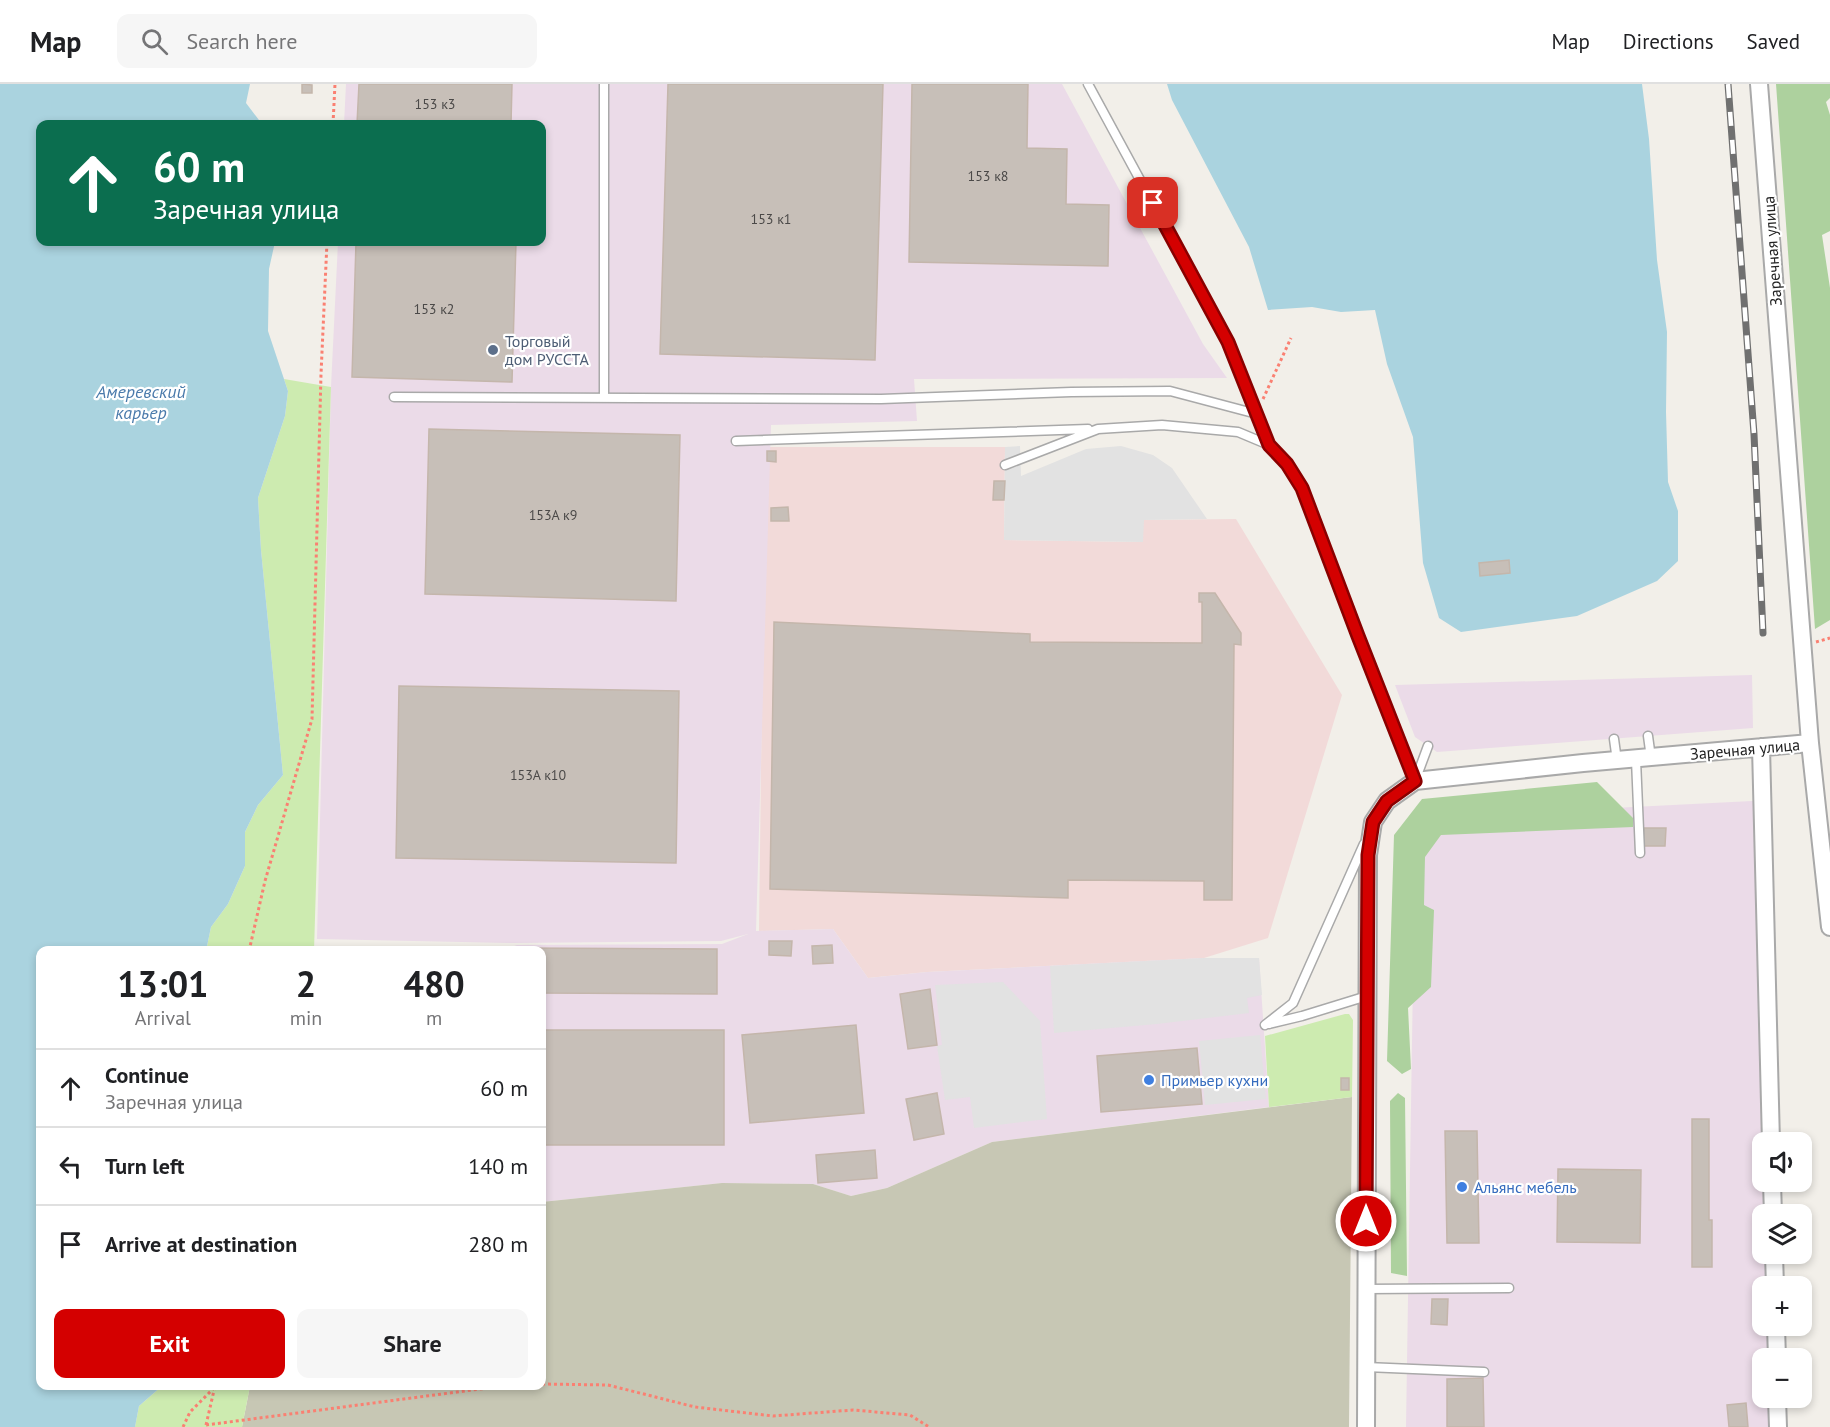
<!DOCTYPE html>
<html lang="en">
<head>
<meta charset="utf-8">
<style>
	body { margin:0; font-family:"PT Sans",sans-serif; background:#f6f6f6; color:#202124; height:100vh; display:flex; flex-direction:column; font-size:22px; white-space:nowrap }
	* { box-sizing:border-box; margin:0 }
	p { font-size:20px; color:#757577 }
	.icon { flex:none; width:33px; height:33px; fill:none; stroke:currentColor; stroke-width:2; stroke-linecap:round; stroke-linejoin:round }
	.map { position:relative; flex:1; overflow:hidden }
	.panel { position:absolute; left:36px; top:862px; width:510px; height:444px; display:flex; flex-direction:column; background:#fff; border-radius:12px; box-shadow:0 3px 9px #0003 }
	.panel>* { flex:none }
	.guide { position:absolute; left:36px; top:36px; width:510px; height:126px; border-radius:12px; box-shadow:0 3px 9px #0003; background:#0b6e4f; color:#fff; overflow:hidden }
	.fabs { position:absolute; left:1752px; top:1048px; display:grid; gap:12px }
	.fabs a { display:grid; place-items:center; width:60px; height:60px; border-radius:12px; background:#fff; box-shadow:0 3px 9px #0003; font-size:30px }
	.pin { position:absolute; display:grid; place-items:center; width:51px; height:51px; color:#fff; margin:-26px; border-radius:12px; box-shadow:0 3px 9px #0006 }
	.me { position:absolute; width:66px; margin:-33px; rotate:0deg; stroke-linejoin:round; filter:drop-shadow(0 0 4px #0008) }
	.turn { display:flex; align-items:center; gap:21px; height:126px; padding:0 18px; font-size:27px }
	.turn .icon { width:78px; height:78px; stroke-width:2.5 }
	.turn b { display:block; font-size:42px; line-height:51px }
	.eta { display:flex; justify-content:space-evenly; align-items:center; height:102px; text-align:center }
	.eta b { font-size:36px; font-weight:800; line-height:42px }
	.action { display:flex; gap:12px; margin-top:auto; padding:12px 18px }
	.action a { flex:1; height:69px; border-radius:12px; background:#d40000; color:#fff; font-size:24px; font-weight:800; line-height:69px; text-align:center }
	.action a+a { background:#f6f6f6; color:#202124 }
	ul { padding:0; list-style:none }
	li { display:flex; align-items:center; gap:18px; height:78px; padding:0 18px; border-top:2px solid #e0e0e0 }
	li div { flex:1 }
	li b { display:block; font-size:22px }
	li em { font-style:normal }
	header { display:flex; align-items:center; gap:36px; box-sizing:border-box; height:84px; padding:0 30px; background:#fff; border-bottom:2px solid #e0e0e0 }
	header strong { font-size:28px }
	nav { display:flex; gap:33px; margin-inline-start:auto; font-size:21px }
	.search { width:420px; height:54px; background:#f6f6f6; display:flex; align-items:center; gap:15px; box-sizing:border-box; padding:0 21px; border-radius:12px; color:#757577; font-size:22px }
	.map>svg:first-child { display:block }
</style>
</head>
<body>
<header>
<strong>Map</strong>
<div class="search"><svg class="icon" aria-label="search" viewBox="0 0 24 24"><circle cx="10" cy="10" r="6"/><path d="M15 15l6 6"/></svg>Search here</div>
<nav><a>Map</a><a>Directions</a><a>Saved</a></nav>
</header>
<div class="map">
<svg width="1830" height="1343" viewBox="0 0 1830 1343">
	<rect width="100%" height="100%" fill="#f2efe9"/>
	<!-- commercial -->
	<path fill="#f2dad9" d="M765,363H1005L1004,456L1142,458L1143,436L1236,435L1342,611L1268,854L1204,874L927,888L868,894L833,845L759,847Z"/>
	<!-- industrial -->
	<path fill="#ebdbe8" d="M346,0H1062L1203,260L1227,294L914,295L917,337L771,341L756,847L833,845L868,894L927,888L1204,874H1259L1269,1023L992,1058L887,1104L851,1112L813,1100L722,1099L542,1118V867H500L517,861L722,860L748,850L721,857L513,859L317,855L331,303L338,158H542V40H344Z
		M1752,591L1753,644L1437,668L1415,653L1395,601Z
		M1772,716L1778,1059H1762V1098H1778L1779,1131H1762V1170H1779L1780,1203H1762V1242H1780V1275H1762V1314H1782L1783,1343H1406L1415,766L1437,733Z"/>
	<!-- construction -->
	<path fill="#c7c7b4" d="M1352,1013L1349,1343H242L250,1302H542V1118L722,1099L813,1100L851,1112L887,1104L992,1058Z"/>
	<!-- grass -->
	<path fill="#cdebb0" d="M284,295L331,303L314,867H206L211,843L228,820L245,782V748L258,721L283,691L261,466L258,414L285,332L288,307Z
		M1345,930H1349L1353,936L1352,1013L1269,1023L1265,952Z
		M162,1302H250L242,1343H135L139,1322Z"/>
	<!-- forest -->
	<path fill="#add19e" d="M1776,0H1830V14L1826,18L1830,31V147L1822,151L1830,204V536L1815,545Z
		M1597,698L1633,734V743L1441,751L1425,773L1424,821L1434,826L1431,903L1408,924L1411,985L1402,990L1387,977L1394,751L1422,715Z
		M1398,1009L1405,1014L1407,1192L1391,1189L1390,1017Z"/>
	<!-- parking -->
	<path fill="#e2e2e2" d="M1020,362L1021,392L1086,365L1121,362L1153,371L1172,384L1207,435L1144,436L1143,458L1004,456L1005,363Z
		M1204,874H1259L1262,911L1247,914L1249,929L1157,940L1054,949L1050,882Z
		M1003,898L1040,937L1047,1035L974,1044L970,1013L945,1016L937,962L942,961L935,901Z
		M1260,951L1266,1015L1205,1021L1199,957Z"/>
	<!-- water -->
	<path fill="#aad3df" d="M0,0H250L246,19L262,40H40V158H275L269,185L268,247L288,307L285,332L258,414L261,466L283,691L258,721L245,748V782L228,820L211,843L206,867H40V1302H162L139,1322L135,1343H0Z
		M1167,0H1642L1649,55L1657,176L1667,248L1666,328L1668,398L1678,427V477L1657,497L1577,532L1461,548L1439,534L1423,479L1413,353L1387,280L1375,226L1341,228L1312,223L1268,226L1249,163L1172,16Z"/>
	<!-- building -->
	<path fill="#c7bfb8" stroke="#c4b6ab" stroke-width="1.5" d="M302,0L312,1V9H302Z
		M359,0H512L511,40H357Z
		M668,0H883L875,276L660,270Z
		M912,0H1028L1027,64L1067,65L1066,120L1109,121L1108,182L909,178Z
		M356,158H516L512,298L352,293Z
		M429,345L680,351L676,517L425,510Z
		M767,367H776V378L767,377Z
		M994,397H1005L1004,416H993Z
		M788,423L789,437H771V424Z
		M1509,476L1510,489L1480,492L1479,479Z
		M1199,509H1215L1241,549V561L1234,560L1232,816H1204V797L1068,796V814L770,805L774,538L1030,550V558L1202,559V518H1199Z
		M399,602L679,607L676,779L396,774Z
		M1644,744H1666L1665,762H1643Z
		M769,857H792L791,872L769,871Z
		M832,861L833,879L813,880L812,862Z
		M519,864L717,865V910L542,909V867H519Z
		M930,905L937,961L908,965L900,910Z
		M856,941L864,1029L750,1039L742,951Z
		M542,946H724V1061H542Z
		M1197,964L1202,1020L1101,1028L1097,972Z
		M1341,994H1349V1006H1341Z
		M937,1009L944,1050L914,1056L906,1015Z
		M1692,1035H1709V1136H1712V1183H1692Z
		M1445,1047H1477L1479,1159H1447Z
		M875,1066L877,1094L818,1099L816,1071Z
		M1558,1085L1641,1086L1640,1159L1557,1158Z
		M1432,1215H1448L1447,1241L1431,1240Z
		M1483,1294L1484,1343H1447V1295Z
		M1746,1319L1748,1343H1729L1727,1321Z"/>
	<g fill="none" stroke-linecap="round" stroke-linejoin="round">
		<!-- lane casing -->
		<g stroke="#a9a9a9" stroke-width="11">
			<path id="lane" d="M604,0V313
				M1088,0L1228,258L1269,361
				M394,313L881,315L1071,308L1170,307L1257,330
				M736,357L1088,345
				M1005,381L1098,345L1162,341L1238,348L1269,361L1287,380L1302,404L1358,552L1415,697
				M1648,652L1651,674
				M1614,655L1617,677
				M1636,676L1640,769
				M1415,697L1428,662
				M1269,940L1302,932L1367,912
				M1265,941L1293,919L1364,760
				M1366,1205L1509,1204
				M1366,1283L1484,1288"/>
		</g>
		<!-- street casing -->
		<g stroke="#a9a9a9" stroke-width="20">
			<path id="street" d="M1759,0L1810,659L1830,843
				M1761,663L1771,1059
				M1772,1098L1773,1131
				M1774,1170L1775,1203
				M1776,1242L1777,1275
				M1777,1314L1778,1343
				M1366,1343L1368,771L1373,738L1387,717L1415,697L1583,679L1810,659"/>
		</g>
		<!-- path -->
		<path stroke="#fa8072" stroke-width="3" stroke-dasharray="3 3" stroke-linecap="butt" d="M333,40L335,0
			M1263,315L1291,254
			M1816,558L1830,554
			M249,867L265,797L312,635L321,290L327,158
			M542,1300L608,1301L695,1323L773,1332L853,1326L910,1331L929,1343
			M206,1341L503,1302
			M206,1341L215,1302
			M183,1343L190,1328L214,1304"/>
		<!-- lane -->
		<use href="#lane" stroke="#fff" stroke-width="8"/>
		<!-- street -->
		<use href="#street" stroke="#fff" stroke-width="16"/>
		<!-- rail casing -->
		<g stroke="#707070" stroke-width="7">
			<path id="rail" d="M1728,0L1754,350L1763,549"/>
		</g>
		<!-- rail -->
		<use href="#rail" stroke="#fff" stroke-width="4.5" stroke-dasharray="14" stroke-linecap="butt"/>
	</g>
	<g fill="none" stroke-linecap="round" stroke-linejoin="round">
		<!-- route casing -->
		<g stroke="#8a0000" stroke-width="15">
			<path id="route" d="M1153,119L1228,258L1269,361L1287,380L1302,404L1358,552L1415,697L1387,717L1373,738L1368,771L1366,1137"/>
		</g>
		<!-- route -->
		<use href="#route" stroke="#d40000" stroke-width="10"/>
	</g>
	<!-- markers -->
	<circle fill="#5c6f8a" stroke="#fff" stroke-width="2" cx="493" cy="266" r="6"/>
	<g fill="#3f7fe0" stroke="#fff" stroke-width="2">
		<circle cx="1149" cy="996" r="6"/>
		<circle cx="1462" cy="1103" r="6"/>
	</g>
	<g text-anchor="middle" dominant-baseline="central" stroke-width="4.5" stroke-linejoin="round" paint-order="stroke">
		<!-- number labels -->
		<g font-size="14" fill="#4b4948">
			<text x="435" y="20">153 к3</text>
			<text x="988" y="92">153 к8</text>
			<text x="771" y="135">153 к1</text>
			<text x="434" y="225">153 к2</text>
			<text x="553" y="431">153А к9</text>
			<text x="538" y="691">153А к10</text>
		</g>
		<!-- street labels -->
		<g font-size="16" fill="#222" stroke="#fff">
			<text transform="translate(1772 167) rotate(-94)">Заречная улица</text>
			<text transform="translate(1745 665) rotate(-5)">Заречная улица</text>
		</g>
		<!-- service labels -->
		<g font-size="16" fill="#4e5e75" stroke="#fff" text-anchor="start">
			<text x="505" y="257">Торговый<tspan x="505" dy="18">дом РУССТА</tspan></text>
		</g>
		<!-- shop labels -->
		<g font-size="16" fill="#366cbe" stroke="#fff" text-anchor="start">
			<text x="1161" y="996">Примьер кухни</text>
			<text x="1474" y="1103">Альянс мебель</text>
		</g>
		<!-- water labels -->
		<g font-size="18" font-style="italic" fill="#4a7aab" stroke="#fff">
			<text x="141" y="307">Амеревский<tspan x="141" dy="21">карьер</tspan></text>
		</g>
	</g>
</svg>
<div class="fabs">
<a><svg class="icon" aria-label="sound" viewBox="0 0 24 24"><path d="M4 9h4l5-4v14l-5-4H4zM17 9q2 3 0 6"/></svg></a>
<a><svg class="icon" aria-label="layers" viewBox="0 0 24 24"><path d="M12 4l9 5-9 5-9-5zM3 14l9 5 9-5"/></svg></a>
<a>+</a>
<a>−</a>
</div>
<div class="pin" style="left:1153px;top:119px;background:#d93025"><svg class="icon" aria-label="arrive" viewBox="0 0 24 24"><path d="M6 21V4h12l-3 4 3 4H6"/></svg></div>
<svg class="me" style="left:1366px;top:1137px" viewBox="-20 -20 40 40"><circle r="17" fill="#d40000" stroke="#fff" stroke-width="3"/><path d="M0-11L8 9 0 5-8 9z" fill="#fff"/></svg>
<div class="guide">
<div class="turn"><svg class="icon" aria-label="ahead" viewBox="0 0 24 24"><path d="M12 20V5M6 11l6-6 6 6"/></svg><div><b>60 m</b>Заречная улица</div></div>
</div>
<section class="panel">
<div class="eta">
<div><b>13:01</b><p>Arrival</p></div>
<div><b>2</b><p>min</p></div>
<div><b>480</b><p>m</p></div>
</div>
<ul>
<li><svg class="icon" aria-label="ahead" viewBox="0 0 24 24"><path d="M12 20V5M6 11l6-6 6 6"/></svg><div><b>Continue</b><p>Заречная улица</p></div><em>60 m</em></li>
<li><svg class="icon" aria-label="left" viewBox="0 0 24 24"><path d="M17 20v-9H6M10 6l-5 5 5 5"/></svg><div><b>Turn left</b></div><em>140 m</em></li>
<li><svg class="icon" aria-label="arrive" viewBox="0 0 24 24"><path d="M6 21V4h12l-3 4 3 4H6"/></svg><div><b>Arrive at destination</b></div><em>280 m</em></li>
</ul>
<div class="action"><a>Exit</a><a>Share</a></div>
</section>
</div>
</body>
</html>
